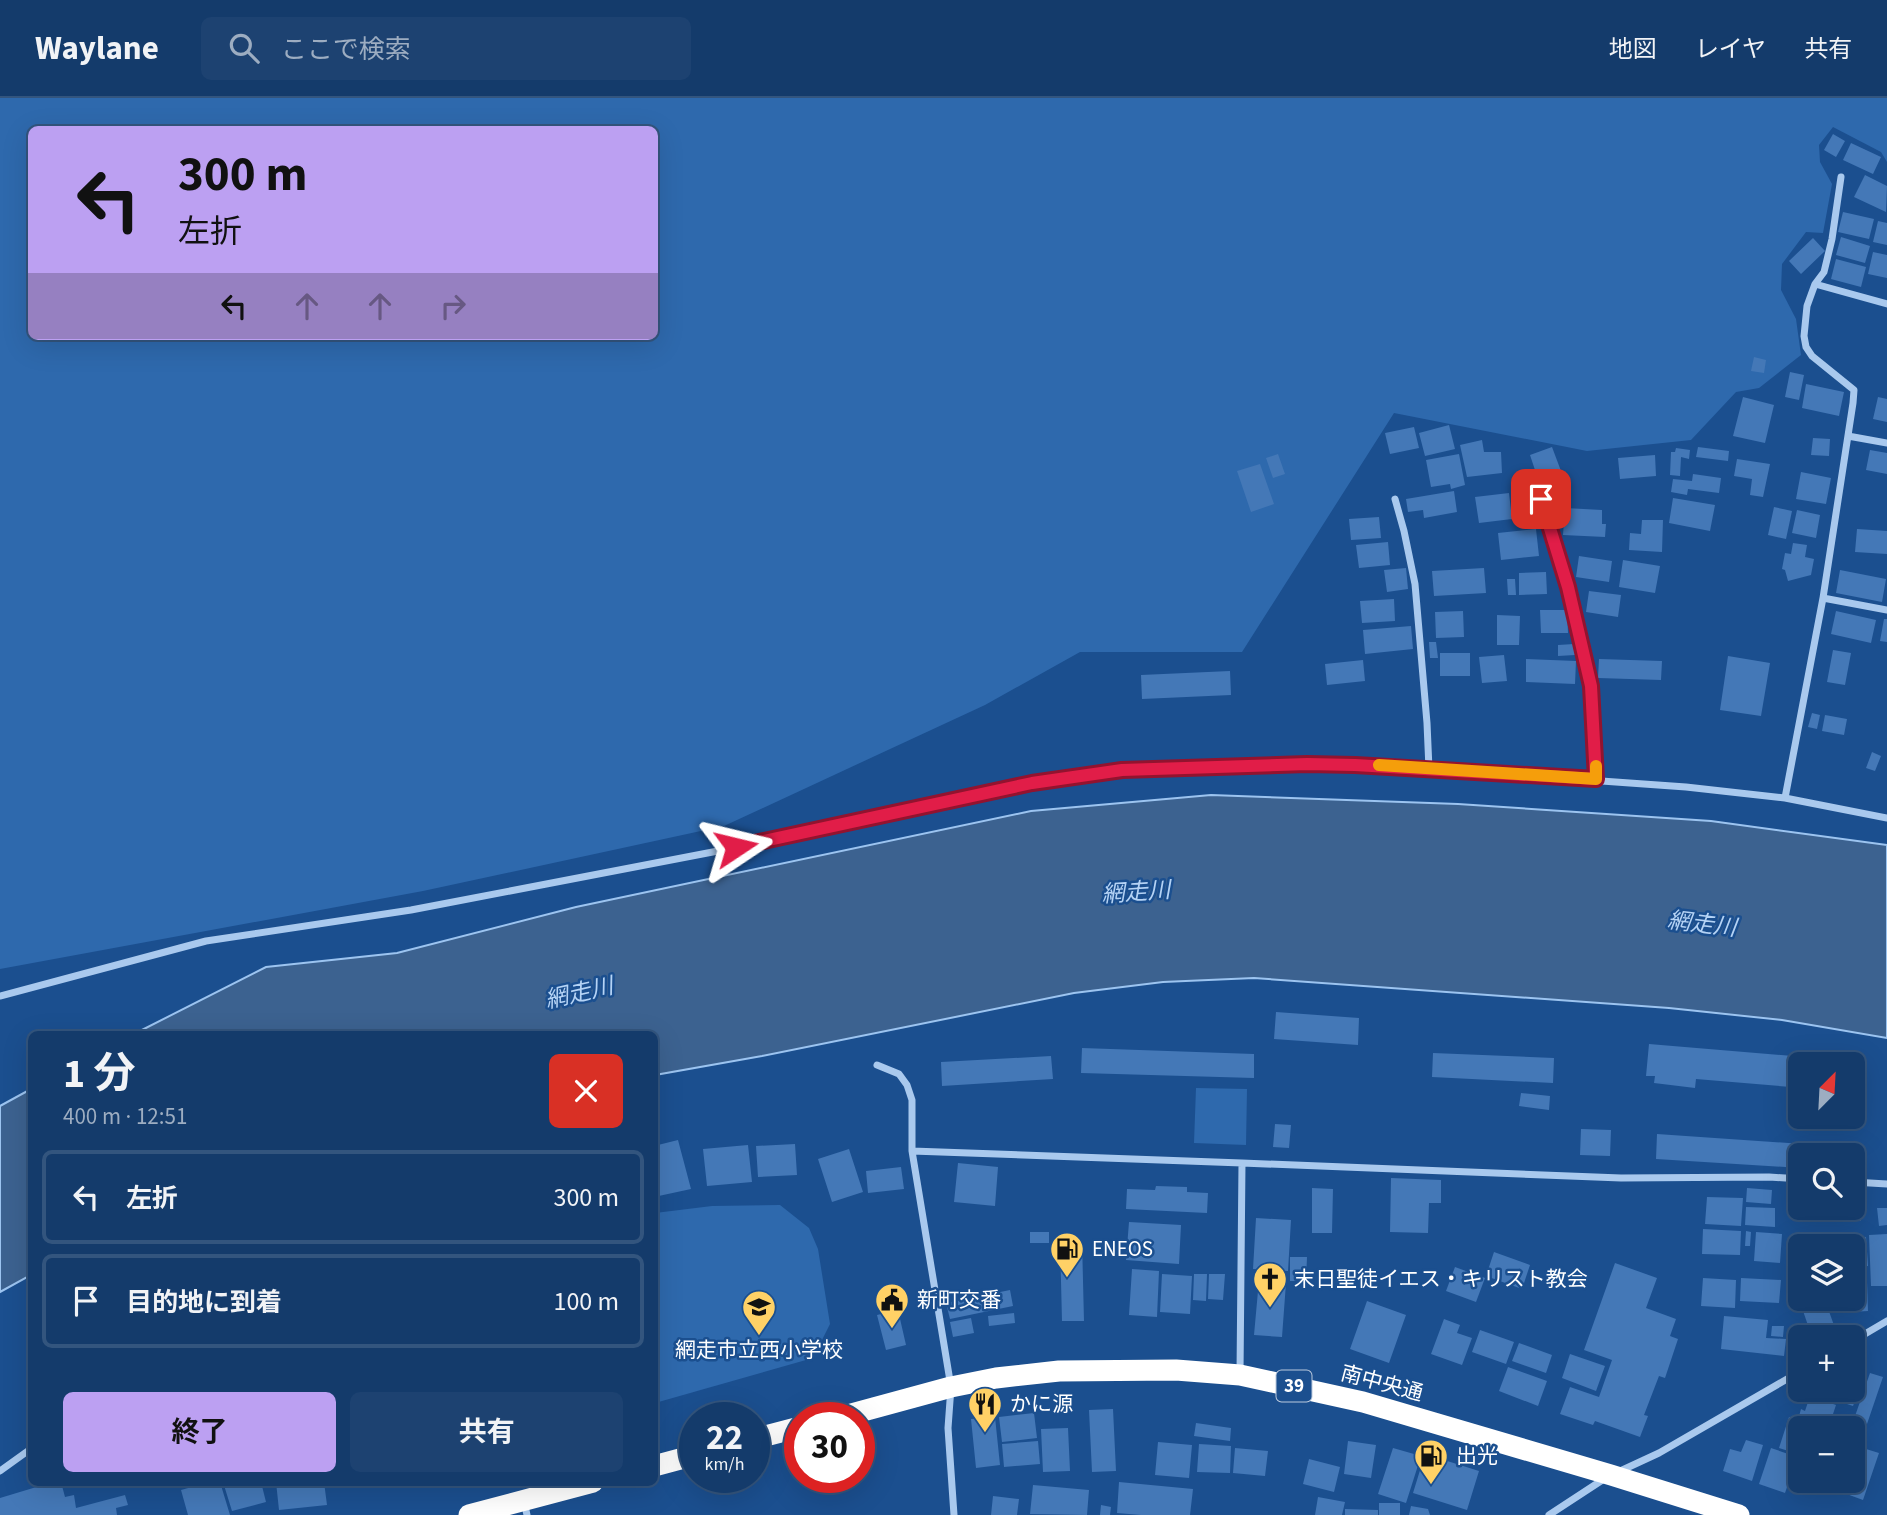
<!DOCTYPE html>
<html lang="ja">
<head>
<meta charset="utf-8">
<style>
	body { margin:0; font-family:"Source Sans 3","Noto Sans JP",sans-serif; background:#1d4271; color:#f1f3f6; height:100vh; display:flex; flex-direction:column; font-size:26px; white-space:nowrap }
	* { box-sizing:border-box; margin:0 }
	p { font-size:23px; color:#9dadc1 }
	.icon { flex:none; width:38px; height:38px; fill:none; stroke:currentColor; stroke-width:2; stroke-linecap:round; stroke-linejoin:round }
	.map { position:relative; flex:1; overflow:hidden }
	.sheet { position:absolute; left:28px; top:933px; width:630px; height:455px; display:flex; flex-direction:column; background:#143b6b; border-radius:10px; box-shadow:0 7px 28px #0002,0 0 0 2px #33557e }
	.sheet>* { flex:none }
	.banner { position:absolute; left:28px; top:28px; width:630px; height:214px; border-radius:10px; box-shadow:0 7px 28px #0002,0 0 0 2px #33557e; background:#bca0f2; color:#111; overflow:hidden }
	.needle { width:46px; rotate:24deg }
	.controls { position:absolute; left:1788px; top:954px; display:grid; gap:14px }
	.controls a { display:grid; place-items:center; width:77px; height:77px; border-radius:10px; background:#143b6b; box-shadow:0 7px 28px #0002,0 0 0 2px #33557e; font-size:35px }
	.speed { position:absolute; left:679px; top:1304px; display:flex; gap:14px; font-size:35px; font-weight:700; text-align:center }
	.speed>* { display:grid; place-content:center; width:91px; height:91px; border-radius:50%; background:#143b6b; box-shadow:0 7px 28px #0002,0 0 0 2px #33557e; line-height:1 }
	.speed small { font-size:18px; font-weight:400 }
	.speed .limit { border:10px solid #d22; background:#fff; color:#111 }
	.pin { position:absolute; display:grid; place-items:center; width:60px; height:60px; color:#fff; margin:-30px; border-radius:14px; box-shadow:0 4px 10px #0006 }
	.me { position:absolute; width:77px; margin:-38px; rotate:80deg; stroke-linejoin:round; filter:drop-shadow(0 0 5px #0008) }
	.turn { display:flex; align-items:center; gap:24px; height:147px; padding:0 35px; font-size:32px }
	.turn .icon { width:91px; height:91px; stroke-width:2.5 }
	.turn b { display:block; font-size:49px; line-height:60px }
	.lanes { display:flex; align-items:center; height:66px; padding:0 35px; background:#0003; justify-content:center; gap:35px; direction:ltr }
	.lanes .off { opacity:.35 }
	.round { display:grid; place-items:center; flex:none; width:74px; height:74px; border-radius:10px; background:#1d4271 }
	.summary { display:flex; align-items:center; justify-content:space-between; height:119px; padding:0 35px }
	h1 { font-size:42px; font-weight:700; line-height:52px }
	.primary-button { display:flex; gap:14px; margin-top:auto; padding:14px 35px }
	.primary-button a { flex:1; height:80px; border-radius:10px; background:#bca0f2; color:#111; font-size:28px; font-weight:700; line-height:80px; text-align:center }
	.primary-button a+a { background:#1d4271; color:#f1f3f6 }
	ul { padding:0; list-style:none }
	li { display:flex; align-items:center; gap:21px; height:94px; margin:0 14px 10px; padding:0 21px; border:4px solid #33557e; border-radius:10px }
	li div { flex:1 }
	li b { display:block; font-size:26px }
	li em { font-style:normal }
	header { display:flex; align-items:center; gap:42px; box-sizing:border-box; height:98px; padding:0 35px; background:#143b6b; border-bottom:2px solid #33557e }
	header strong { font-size:33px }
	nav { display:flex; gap:38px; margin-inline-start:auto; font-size:24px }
	.search { width:490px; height:63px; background:#1d4271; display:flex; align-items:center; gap:18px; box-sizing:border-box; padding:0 24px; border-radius:10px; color:#9dadc1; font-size:26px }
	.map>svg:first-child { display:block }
</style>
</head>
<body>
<header>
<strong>Waylane</strong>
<div class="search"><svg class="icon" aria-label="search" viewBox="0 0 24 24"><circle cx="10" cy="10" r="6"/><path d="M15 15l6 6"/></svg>ここで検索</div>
<nav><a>地図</a><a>レイヤ</a><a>共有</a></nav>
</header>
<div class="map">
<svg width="1887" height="1417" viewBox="0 0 1887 1417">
	<rect width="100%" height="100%" fill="#1b4f8f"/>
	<!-- green -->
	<path fill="#2e69ad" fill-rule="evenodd" d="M0,0H1887V64L1881,54L1833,29L1819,47L1820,64L1832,86L1823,135L1806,134L1782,166L1781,192L1796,221L1801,257L1759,290L1736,294L1691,342L1587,353L1394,315L1242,554H1080L985,607L724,728L423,793L0,871ZM32,32H654V238H32Z
		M1196,990L1247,991L1246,1047L1194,1045Z
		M780,1107L809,1130L818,1151L830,1226L813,1260L655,1305V1115L712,1108Z"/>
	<!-- water -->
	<path fill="#3c6290" stroke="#9cc4f0" stroke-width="2" d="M1211,697L1458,706L1711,723L1887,747V940L1782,922L1669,910L1254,880L1163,884L1074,895L762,958L655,977L654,936H134L266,869L397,855L576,809L1031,713Z
		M31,991V1177L0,1194V1008Z"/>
	<!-- building -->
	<path fill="#4478b7" d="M1833,36L1845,43L1836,59L1824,52Z
		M1851,45L1881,59L1873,76L1843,62Z
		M1865,77L1887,88L1886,114L1854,99Z
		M1843,114L1874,121L1869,141L1838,134Z
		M1878,123L1887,125V147L1873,144Z
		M1841,139L1870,148L1865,165L1836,157Z
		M1813,140L1825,153L1801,176L1789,163Z
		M1873,154L1887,157V180L1868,176Z
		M1836,161L1866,169L1861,189L1831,181Z
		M1754,259L1766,262L1764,275L1751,273Z
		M1790,274L1804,277L1799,302L1785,299Z
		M1806,286L1844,294L1839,318L1802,310Z
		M1743,299L1774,307L1765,345L1733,338Z
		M1878,299L1887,301V324L1873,321Z
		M1449,327L1455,351L1425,358L1419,335Z
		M1414,329L1419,350L1390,356L1385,335Z
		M1813,340L1830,341L1829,358L1811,357Z
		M1482,342L1484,354H1501L1502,375L1467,379L1460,347Z
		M1552,349L1561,373L1538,381L1530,357Z
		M1698,349L1729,353L1728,363L1696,359Z
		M1676,350L1690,352L1689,361L1681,359L1680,378L1670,377L1671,354H1675Z
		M1870,352L1887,355V376L1866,372Z
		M1278,356L1285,376L1273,380L1266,360Z
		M1459,356L1465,387L1451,391L1450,386L1431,389L1426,362Z
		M1655,357L1656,378L1620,381L1618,360Z
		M1737,361L1770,366L1763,399L1750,397L1752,381L1734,378Z
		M1260,366L1274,406L1251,414L1237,373Z
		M1801,374L1831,380L1826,406L1796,401Z
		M1693,376L1721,380L1719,395L1688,391L1687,397L1671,394L1673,381L1692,383Z
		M1454,393L1457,414L1424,420L1423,412L1408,414L1406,401Z
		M1509,395L1512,421L1479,425L1475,399Z
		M1673,400L1715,407L1710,433L1669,425Z
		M1774,409L1792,413L1786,441L1768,437Z
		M1565,410L1602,412V426H1606L1605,439L1563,437Z
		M1797,412L1820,417L1816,440L1792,435Z
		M1379,419L1381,440L1351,442L1349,421Z
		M1642,422H1663L1662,454L1629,452L1630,435L1641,436Z
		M1536,431L1539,458L1501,462L1498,435Z
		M1857,431L1887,433V456L1855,454Z
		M1388,444L1390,467L1359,470L1356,447Z
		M1793,445L1807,447L1805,459L1814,461L1811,477L1788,483L1785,472L1782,471L1785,455L1791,456Z
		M1579,458L1612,463L1609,484L1576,479Z
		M1623,462L1660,468L1655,495L1619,489Z
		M1406,470L1408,491L1387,494L1384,472Z
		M1484,470L1486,495L1434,498L1432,473Z
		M1840,472L1886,481L1882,504L1836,495Z
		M1546,474L1547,496L1519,497V475Z
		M1507,481H1515L1516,497H1508Z
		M1589,493L1621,497L1618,519L1586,514Z
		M1394,501L1395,523L1362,525L1360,503Z
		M1540,512H1567L1568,535H1541Z
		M1463,513L1464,539L1436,540L1435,514Z
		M1836,513L1876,522L1871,545L1831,536Z
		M1497,517L1520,518L1519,547H1497Z
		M1884,521H1887V544L1880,543Z
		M1411,528L1413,551L1365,556L1363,532Z
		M1429,544H1436L1438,560H1430Z
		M1574,546L1575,557L1558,558V547Z
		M1833,552L1851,555L1845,587L1827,584Z
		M1440,555H1470V578H1440Z
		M1504,557L1507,583L1482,585L1479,559Z
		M1728,558L1770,565L1761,618L1720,612Z
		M1526,561L1576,563L1575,586L1526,584Z
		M1599,561L1662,563L1661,582L1598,580Z
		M1363,562L1365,583L1327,587L1325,566Z
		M1230,573L1231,597L1142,601L1141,577Z
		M1812,615L1820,617L1817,631L1808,629Z
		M1825,617L1847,621L1844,637L1822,633Z
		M1872,654L1881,658L1875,673L1866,670Z
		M1276,914L1359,920L1358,947L1274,941Z
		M1649,946L1793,958L1791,989L1696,981L1695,990L1654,985L1655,978H1646Z
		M1082,950L1254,956V980L1081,975Z
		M1433,955L1554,960L1553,985L1432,979Z
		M1051,958L1053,981L942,988L941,964Z
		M1521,995L1550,998L1549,1012L1519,1008Z
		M1275,1026L1291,1027L1289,1050L1273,1049Z
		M1581,1031L1611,1032L1610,1058L1580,1057Z
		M1657,1036L1803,1046L1801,1070L1656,1061Z
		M678,1042L691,1091L654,1099V1048Z
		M795,1046L797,1077L758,1079L756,1048Z
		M748,1047L752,1084L707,1088L703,1051Z
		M849,1051L863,1094L832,1104L818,1061Z
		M958,1065L998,1069L995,1108L954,1104Z
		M901,1069L904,1091L868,1095L866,1073Z
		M1391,1080L1441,1082V1105H1429L1428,1135L1390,1134Z
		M1156,1088L1187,1089V1094L1208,1095L1207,1115L1126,1111L1127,1091L1155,1092Z
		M1312,1090L1333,1091L1332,1135H1312Z
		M1747,1090L1772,1092L1771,1106L1746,1104Z
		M1853,1097L1863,1098L1861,1123L1834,1121L1835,1110H1853Z
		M1707,1099L1743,1100L1741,1128L1705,1126Z
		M1746,1109L1775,1110V1129L1745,1127Z
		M1877,1110H1887V1127L1879,1128Z
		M1256,1120L1291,1122L1288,1173L1253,1171Z
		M1129,1124L1181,1127L1179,1166L1126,1162Z
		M1703,1131L1741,1133L1740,1157L1702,1156Z
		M1746,1133L1751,1134L1750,1148H1745Z
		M1030,1134H1049V1145H1030Z
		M1756,1134L1782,1136L1780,1165L1754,1163Z
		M1887,1136V1188H1871L1869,1137Z
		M1866,1139L1868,1168L1853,1169V1148H1849L1848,1140Z
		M1082,1142L1084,1223H1062L1060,1143Z
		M1494,1154L1530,1167L1522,1191L1486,1178Z
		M1290,1159H1307L1306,1183H1290Z
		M1615,1165L1657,1180L1646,1210L1676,1221L1670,1238L1678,1241L1665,1280L1659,1278L1644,1317L1648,1318L1640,1339L1595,1323L1593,1327L1560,1316L1570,1289L1599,1299L1612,1262L1584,1252Z
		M1455,1169L1485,1180L1476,1204L1446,1193Z
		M1132,1171L1159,1173L1157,1219L1129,1217Z
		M1162,1176L1192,1178L1190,1216L1160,1214Z
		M1194,1176H1207L1206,1203L1193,1202Z
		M1209,1176H1225L1223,1202L1208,1201Z
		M1703,1180L1736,1182L1735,1210L1701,1208Z
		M1741,1180L1781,1182L1779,1205L1740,1203Z
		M1259,1182L1286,1185L1282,1239L1254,1237Z
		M1867,1184L1868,1213L1851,1214V1200H1853V1185Z
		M1010,1192L1013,1208L950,1221L946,1205Z
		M1825,1202L1836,1233L1818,1239H1812L1802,1210Z
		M1367,1203L1406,1217L1389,1265L1350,1251Z
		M898,1212L906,1247L886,1252L877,1217Z
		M1014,1215L1015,1225L989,1228L988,1218Z
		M1724,1218L1768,1222L1766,1240L1786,1241L1784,1258L1721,1251Z
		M971,1220L974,1235L953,1239L950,1224Z
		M1444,1221L1460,1227L1457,1235L1472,1240L1462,1267L1431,1256Z
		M1772,1228H1784L1783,1239L1771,1238Z
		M1480,1232L1514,1244L1506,1266L1472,1254Z
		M1519,1245L1552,1257L1546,1275L1512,1263Z
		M1570,1256L1605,1268L1596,1293L1562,1280Z
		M1508,1269L1547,1283L1538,1308L1499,1293Z
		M1870,1275L1883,1279L1867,1326L1854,1321Z
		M1853,1284L1861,1287L1853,1308L1835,1302L1838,1292H1853Z
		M1810,1298L1836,1307L1833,1316L1851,1322L1848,1330H1801V1357L1779,1350L1789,1319L1798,1322L1801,1311L1805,1313Z
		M1113,1311L1116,1373L1092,1374L1089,1312Z
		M1034,1315L1037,1340L1002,1344L999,1319Z
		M995,1319L1000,1367L976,1370L971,1321Z
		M1196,1325L1231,1330L1230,1343L1194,1338Z
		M1856,1327L1866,1330L1861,1345L1853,1343V1334Z
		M1068,1330L1070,1373L1043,1374L1041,1331Z
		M1746,1342L1763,1347L1752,1383L1723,1373L1730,1351L1741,1354Z
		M1038,1343L1040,1366L1004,1369L1002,1346Z
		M1348,1343L1376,1347L1371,1380L1344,1376Z
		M1158,1344L1192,1347L1189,1380L1155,1377Z
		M1199,1346L1231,1348L1230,1375L1197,1374Z
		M1853,1347L1879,1355L1863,1402L1833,1391L1836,1382H1853Z
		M1235,1350L1268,1353L1265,1378L1233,1375Z
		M1393,1350L1421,1358L1406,1405L1378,1396Z
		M1771,1350L1797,1359L1785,1395L1759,1386Z
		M1425,1356L1479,1373L1467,1412L1413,1395Z
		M1309,1361L1340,1369L1334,1394L1303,1386Z
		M1811,1382H1831L1828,1391L1810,1385Z
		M53,1384H61L65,1399L74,1397L76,1410L125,1397L128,1407L116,1410L117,1417H0V1400Z
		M210,1384H220L230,1417H188L181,1392Z
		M223,1384H261L266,1404L232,1413Z
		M276,1384H324L327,1407L279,1412Z
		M1119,1384L1193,1391L1190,1417H1141L1117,1415Z
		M1033,1387L1089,1392L1087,1417L1030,1416Z
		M993,1398L1019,1401L1017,1417H991Z
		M1318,1399L1345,1404L1342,1417H1315Z
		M1379,1405H1400V1417H1379Z
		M1101,1407L1111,1409L1110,1417H1100Z
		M1411,1408L1428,1411L1430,1417H1409Z
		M1345,1411L1378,1412V1417H1345Z"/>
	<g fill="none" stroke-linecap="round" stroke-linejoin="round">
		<!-- street -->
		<path stroke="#a9c9ee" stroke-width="7" d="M1815,186L1887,206
			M1848,338L1887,345
			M1395,401L1404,433L1415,486L1427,625L1429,671
			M1541,401L1568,489L1591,588L1596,681
			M1823,500L1887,512
			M1785,700L1823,500L1853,305L1854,292L1812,258L1806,249L1804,238L1807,208L1815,186L1824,174L1832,141L1841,79
			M0,898L206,843L411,812L770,743L1032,685L1122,672L1307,666L1379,667L1686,689L1785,700L1887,720
			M877,967L899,976L907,987L912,1002V1053L951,1289L948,1330L954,1417
			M912,1053L1242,1065
			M1853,1084L1887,1086
			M1853,1243L1887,1223
			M1240,1275L1242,1065L1621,1080L1769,1079L1801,1081
			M0,1373L32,1350
			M1618,1374L1659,1355L1801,1273
			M524,1403L527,1417
			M1549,1417L1607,1379"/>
		<!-- highway -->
		<path stroke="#fff" stroke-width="21" d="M837,1320L951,1289L996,1280L1059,1273L1176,1272L1240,1277L1363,1304L1611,1377L1739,1417
			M754,1341L800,1329
			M654,1368L695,1357
			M469,1417L593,1384"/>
	</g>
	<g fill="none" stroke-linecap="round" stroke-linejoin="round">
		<!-- route casing -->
		<g stroke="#92132f" stroke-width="18">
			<path id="route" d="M736,749L1032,685L1122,672L1307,666L1355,667L1596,681L1591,588L1568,489L1541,401"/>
		</g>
		<!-- route -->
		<use href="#route" stroke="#e11d48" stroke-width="12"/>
		<!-- slow -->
		<path stroke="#f59e0b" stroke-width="12" d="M1379,667L1596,681V668"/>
	</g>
	<!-- icons -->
	<defs>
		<g id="fuel-pin" transform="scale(1.75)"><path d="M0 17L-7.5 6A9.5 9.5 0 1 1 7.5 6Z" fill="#ffd166" stroke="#1b4f8f"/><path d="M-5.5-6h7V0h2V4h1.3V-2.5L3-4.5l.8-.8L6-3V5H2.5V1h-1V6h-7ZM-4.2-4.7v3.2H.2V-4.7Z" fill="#111"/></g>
		<g id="church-pin" transform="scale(1.75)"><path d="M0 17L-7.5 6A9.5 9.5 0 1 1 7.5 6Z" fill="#ffd166" stroke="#1b4f8f"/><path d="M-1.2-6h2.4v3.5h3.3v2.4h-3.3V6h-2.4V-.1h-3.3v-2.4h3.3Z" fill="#111"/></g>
		<g id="civic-pin" transform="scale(1.75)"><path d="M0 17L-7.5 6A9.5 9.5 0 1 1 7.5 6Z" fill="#ffd166" stroke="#1b4f8f"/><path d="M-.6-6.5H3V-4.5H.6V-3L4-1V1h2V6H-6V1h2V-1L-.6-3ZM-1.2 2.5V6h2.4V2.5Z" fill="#111"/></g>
		<g id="school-pin" transform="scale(1.75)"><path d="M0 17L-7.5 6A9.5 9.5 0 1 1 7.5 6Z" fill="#ffd166" stroke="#1b4f8f"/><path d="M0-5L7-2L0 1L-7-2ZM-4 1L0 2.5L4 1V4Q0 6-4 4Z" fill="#111"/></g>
		<g id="restaurant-pin" transform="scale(1.75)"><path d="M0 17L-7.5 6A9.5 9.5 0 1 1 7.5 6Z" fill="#ffd166" stroke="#1b4f8f"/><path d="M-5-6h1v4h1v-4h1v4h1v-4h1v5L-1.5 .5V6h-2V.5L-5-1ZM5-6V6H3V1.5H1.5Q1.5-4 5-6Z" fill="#111"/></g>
	</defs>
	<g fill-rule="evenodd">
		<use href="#fuel-pin" x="1067" y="1151"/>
		<use href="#church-pin" x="1270" y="1181"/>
		<use href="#civic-pin" x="892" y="1202"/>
		<use href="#school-pin" x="759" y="1209"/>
		<use href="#restaurant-pin" x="985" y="1306"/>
		<use href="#fuel-pin" x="1431" y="1358"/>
	</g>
	<g text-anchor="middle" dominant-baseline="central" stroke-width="5" stroke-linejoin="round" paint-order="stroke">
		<!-- shield labels -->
		<rect fill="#1b4f8f" stroke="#bbcadd" stroke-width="2" x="1276.5" y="1272.5" width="35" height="31" rx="5"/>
		<g font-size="19" font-weight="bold" fill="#fff">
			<text x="1294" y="1288">39</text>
		</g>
		<!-- poi labels -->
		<g font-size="21" fill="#fff" stroke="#1b4f8f" text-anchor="start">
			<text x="1092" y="1151">ENEOS</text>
			<text x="1294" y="1181">末日聖徒イエス・キリスト教会</text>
			<text x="917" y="1202">新町交番</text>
			<text x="759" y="1252" text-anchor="middle">網走市立西小学校</text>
			<text x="1010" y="1306">かに源</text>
			<text x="1456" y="1358">出光</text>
		</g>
		<!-- street labels -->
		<g font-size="21" fill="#fff" stroke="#1b4f8f">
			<text transform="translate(1382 1285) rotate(15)">南中央通</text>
		</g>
		<!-- water labels -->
		<g font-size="23" font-style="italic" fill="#b5d3f5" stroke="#1b4f8f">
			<text transform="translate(1136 794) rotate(-4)">網走川</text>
			<text transform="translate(1702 826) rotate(7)">網走川</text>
			<text transform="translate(579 895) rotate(-13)">網走川</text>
		</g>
	</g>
</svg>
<div class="controls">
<a><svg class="needle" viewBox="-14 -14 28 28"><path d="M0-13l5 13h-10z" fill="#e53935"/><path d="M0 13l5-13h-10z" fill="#9dadc1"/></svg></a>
<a><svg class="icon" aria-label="search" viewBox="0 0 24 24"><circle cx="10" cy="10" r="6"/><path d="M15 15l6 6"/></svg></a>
<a><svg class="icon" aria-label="layers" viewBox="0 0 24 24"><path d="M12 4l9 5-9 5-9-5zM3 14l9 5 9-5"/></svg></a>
<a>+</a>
<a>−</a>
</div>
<div class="speed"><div>22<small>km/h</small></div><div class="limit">30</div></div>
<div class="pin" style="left:1541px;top:401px;background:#d93025"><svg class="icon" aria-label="arrive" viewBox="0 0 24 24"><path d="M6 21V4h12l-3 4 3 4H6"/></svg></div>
<svg class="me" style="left:736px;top:749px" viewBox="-20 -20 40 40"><path d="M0-17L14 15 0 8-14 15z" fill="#e11d48" stroke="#fff" stroke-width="4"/></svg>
<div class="banner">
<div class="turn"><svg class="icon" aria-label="left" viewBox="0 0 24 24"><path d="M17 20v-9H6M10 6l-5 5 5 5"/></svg><div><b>300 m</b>左折</div></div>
<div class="lanes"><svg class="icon" aria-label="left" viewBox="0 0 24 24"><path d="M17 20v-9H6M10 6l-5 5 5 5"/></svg><svg class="icon off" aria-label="ahead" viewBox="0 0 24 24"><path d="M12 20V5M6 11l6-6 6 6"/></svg><svg class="icon off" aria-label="ahead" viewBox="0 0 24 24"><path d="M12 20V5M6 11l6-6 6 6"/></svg><svg class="icon off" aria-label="right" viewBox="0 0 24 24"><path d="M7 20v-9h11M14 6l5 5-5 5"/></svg></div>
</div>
<section class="sheet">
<div class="summary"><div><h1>1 分</h1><p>400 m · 12:51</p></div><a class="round" style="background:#d93025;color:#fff"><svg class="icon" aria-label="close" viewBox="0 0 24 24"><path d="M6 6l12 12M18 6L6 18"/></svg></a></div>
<ul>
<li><svg class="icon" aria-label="left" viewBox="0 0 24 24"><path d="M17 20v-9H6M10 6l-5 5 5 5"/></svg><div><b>左折</b></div><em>300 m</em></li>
<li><svg class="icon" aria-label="arrive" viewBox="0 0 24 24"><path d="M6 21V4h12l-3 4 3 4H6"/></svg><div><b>目的地に到着</b></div><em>100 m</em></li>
</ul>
<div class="primary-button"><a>終了</a><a>共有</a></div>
</section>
</div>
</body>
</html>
